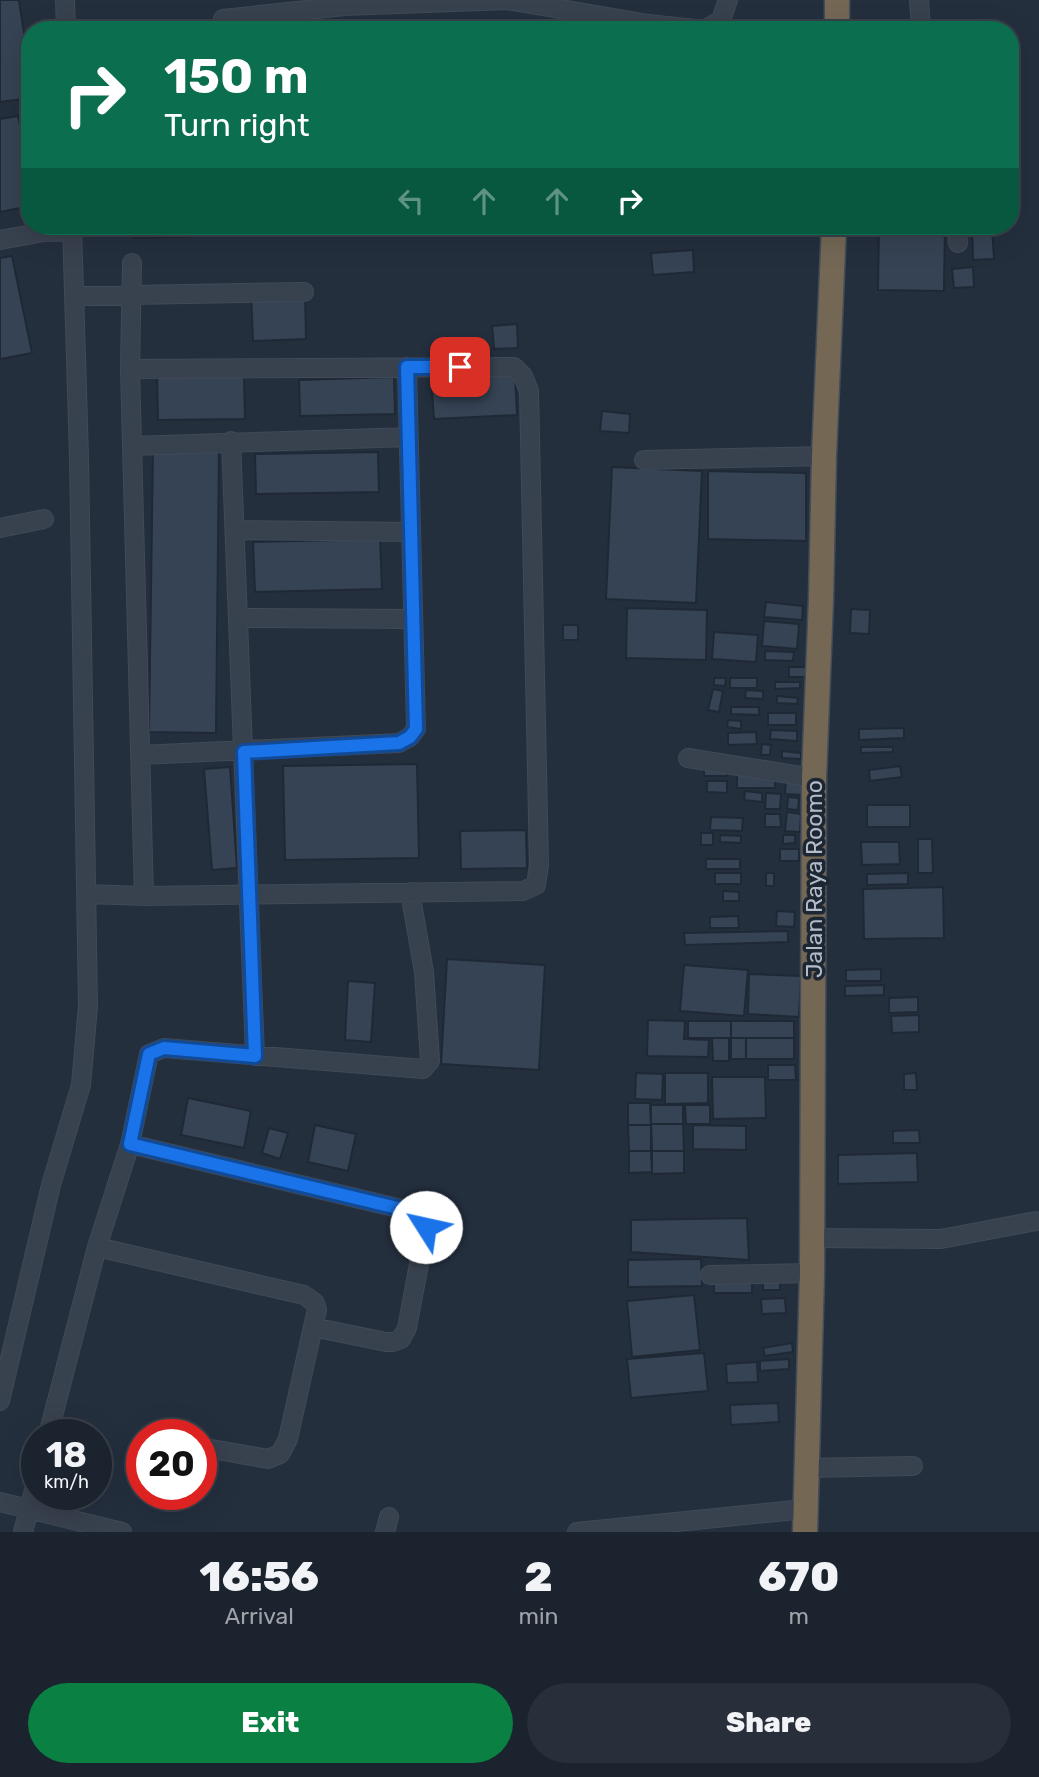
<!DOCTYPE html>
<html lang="en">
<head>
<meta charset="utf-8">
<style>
	body { margin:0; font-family:Rubik,sans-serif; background:#282f3a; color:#f1f3f6; height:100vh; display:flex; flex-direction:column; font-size:26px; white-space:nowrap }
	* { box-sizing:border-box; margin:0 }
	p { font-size:23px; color:#a0a4aa }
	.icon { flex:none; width:38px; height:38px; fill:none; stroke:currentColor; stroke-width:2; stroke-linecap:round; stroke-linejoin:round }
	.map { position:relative; height:1532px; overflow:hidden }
	.drawer { display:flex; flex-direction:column; background:#1b232e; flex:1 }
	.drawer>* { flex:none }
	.hud { position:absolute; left:21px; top:21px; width:998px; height:214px; border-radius:28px; box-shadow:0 7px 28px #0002,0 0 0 2px #39404a; background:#0b6e4f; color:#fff; overflow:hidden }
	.speed { position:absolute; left:21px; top:1419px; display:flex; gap:14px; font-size:35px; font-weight:700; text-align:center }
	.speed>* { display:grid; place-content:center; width:91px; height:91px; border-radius:50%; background:#1b232e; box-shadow:0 7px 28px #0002,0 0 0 2px #39404a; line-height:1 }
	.speed small { font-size:18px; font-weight:400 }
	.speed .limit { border:10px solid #d22; background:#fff; color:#111 }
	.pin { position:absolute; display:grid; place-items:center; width:60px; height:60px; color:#fff; margin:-30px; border-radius:14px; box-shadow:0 4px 10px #0006 }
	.me { position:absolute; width:77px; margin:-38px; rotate:305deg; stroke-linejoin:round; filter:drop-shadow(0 0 5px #0008) }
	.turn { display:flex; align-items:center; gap:24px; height:147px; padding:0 28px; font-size:32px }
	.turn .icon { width:91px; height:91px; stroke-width:2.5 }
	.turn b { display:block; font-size:49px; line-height:60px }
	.lanes { display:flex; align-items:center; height:66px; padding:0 28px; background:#0003; justify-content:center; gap:35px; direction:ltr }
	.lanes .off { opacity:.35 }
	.eta { display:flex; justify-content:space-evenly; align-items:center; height:119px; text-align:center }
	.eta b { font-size:42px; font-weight:800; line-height:49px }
	.primary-button { display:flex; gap:14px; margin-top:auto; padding:14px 28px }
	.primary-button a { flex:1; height:80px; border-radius:42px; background:#0b8043; color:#fff; font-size:28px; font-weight:800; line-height:80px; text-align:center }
	.primary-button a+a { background:#282f3a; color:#f1f3f6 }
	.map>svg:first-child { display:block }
</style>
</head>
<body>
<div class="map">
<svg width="1039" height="1532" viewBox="0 0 1039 1532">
	<rect width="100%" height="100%" fill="#242f3e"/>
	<!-- building -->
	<path fill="#364354" stroke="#1f2835" stroke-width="2" d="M0,0H19L30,73V98L0,102Z
		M882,25H908V30H882Z
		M18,116L30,172V206L0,212V119Z
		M132,226H191V237L132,238Z
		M879,226H945L944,291L878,290Z
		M972,226H992L994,259L973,260Z
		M693,250L694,272L653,275L651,253Z
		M12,256L32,353L0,359V258Z
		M973,267L974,287L954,288L952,269Z
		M305,293L306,339L253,341L251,294Z
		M517,324L518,348L494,349L492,326Z
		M515,373L517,415L434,419L431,377Z
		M157,374H244L245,419L158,420Z
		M394,377L395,414L300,416L299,380Z
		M602,411L630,414L629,433L600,431Z
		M153,447L219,448L216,733L149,732Z
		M378,452L379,492L256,494L255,454Z
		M612,467L702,471L696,603L606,599Z
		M708,471L806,473V541L708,539Z
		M380,539L382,589L255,592L253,542Z
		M766,602L803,606L802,620L764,617Z
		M627,608L707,610L706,660L626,658Z
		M851,609L870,610L869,634L850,633Z
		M764,621L799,624L797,649L762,646Z
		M563,625H578V640H563Z
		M714,632L758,635L756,662L712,659Z
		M765,651L794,652L793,661L765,660Z
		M789,667H807V677H789Z
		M714,678H726L725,686L714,685Z
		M730,678H757V688H730Z
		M775,682H800V688L775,689Z
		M713,689L723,691L719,712L708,710Z
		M746,690L763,691V699L745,698Z
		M777,696L798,698L797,704L777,703Z
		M731,707H759V715L731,714Z
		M768,713H796V725H768Z
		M728,720L741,721V729L727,727Z
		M904,728V738L859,740V729Z
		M771,730L797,731V741L770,739Z
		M756,732L757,744L728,745V733Z
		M762,744L771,745L770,755H761Z
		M861,747H893V752L861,753Z
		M782,751L801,753V759L782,758Z
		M417,764L419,858L285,860L283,766Z
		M900,766L902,777L870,781L869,770Z
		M230,767L237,868L212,870L204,769Z
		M704,770H727V776H704Z
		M737,773L775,774V788H737Z
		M786,780L804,781V795L785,794Z
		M707,781H727V793L707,792Z
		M745,791L762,793V802L744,800Z
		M766,793L781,794L780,809H765Z
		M788,797L799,798L798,810L787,809Z
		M867,805H910V827H867Z
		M787,812L801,814L800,832L785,831Z
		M765,814H780L781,827H765Z
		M711,817L743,818L742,831L710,830Z
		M526,830L527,868L461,869L460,831Z
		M701,833H713V845H701Z
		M720,835L741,836V843L720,842Z
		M783,835H795V843L783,844Z
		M918,839H932L933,873H918Z
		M861,842H899L900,864L862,865Z
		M780,849H799V861H780Z
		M706,859H740V869H706Z
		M715,873H741V884H715Z
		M766,873H774V886H766Z
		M908,873V884L867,885V874Z
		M943,887L944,938L864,939L863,889Z
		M723,891L739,892V901H723Z
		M777,911L795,912L794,927L776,926Z
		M738,916L739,928H710V917Z
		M788,931V942L685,945L684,933Z
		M447,959L545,965L539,1070L441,1064Z
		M684,965L748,970L744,1016L680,1011Z
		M881,969V981H846V970Z
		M749,974L801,976L799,1017L748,1014Z
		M348,981L375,983L371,1042L345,1040Z
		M884,985V995L845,996V986Z
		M918,997V1012L889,1013V998Z
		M919,1015V1032L892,1033L891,1016Z
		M648,1020L685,1021L684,1039L709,1040L708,1057L647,1056Z
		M688,1021H731V1038H688Z
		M731,1021H794V1038H731Z
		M712,1038H729V1061H713Z
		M731,1038H746V1059H731Z
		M746,1038H794V1059H746Z
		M768,1065H795L796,1080H768Z
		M636,1073L663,1074L662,1100L635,1099Z
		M665,1073H708V1103L665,1104Z
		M916,1073L917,1090H904V1074Z
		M712,1077H765L766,1118L713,1119Z
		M188,1098L251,1111L244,1148L181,1135Z
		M628,1103H650L651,1125H628Z
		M651,1105H683V1124H651Z
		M685,1105H710V1124H686Z
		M651,1124H683L684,1151H652Z
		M315,1125L356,1134L348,1171L308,1162Z
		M628,1125H651V1151H629Z
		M693,1125L746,1126V1150L693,1149Z
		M269,1128L288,1133L280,1159L262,1153Z
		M919,1130L920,1143H893V1131Z
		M629,1151H651L652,1172L629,1173Z
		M652,1151H684V1173L652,1174Z
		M917,1153L918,1182L838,1184V1155Z
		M747,1218L749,1260L631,1252V1220Z
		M701,1259L702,1286L628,1287V1260Z
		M763,1277L780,1278V1290H763Z
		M714,1279H752V1293H714Z
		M694,1295L700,1350L632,1357L627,1301Z
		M785,1298L786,1313L762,1314L761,1299Z
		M792,1343L793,1352L765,1356L763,1348Z
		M704,1353L708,1391L631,1398L627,1359Z
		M789,1359V1369L760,1371V1361Z
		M757,1362L758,1382L727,1383L726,1364Z
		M778,1403L779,1422L731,1425L730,1405Z"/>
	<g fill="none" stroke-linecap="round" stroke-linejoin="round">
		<!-- minor casing -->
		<g stroke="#414a57" stroke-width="20">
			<path id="minor" d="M65,0L66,30
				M919,0L921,30
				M223,19L344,6L508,0L648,24L704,30L721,20L728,0
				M957,226L958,243
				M0,240L44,232L72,231
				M132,263L130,369L144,896
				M75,296L304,292
				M231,441L255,1056
				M132,446L409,437
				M644,460L824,456
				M0,528L44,519
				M235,530L411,532
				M238,618L413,619
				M140,755L399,743L410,737L416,729L407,367
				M688,758L814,778
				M88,894L144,896L523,891L536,885L539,865L529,391L523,376L514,367L130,369
				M130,1144L410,1211L420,1215L426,1227L407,1328L401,1339L393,1342H386L313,1327L288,1439L280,1454L268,1459L201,1447
				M812,1238L941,1239L1036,1221
				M97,1247L304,1295L315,1303L317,1310L313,1327
				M710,1275L812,1273
				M0,1401L51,1185L81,1085L88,1006L79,457L72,226
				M48,1435L97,1247L130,1144L149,1054L164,1048L423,1069L430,1061L424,972L410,892
				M806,1468L913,1466
				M0,1502L122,1532
				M23,1532L37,1479
				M385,1532L389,1517
				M577,1532L805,1509"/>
		</g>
		<!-- highway casing -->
		<g stroke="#434c59" stroke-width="27">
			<path id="highway" d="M837,30V0
				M805,1532L812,1273L814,778L821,599L824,456L834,226"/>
		</g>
		<!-- minor -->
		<use href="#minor" stroke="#38414e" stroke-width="18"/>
		<!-- highway -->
		<use href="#highway" stroke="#746855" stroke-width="24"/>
	</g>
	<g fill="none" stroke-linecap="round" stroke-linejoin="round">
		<!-- route casing -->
		<g stroke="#114b97" stroke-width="18">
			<path id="route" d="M426,1227L420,1215L410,1211L130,1144L149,1054L164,1048L255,1056L244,752L399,743L410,737L416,729L407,367H460"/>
		</g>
		<!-- route -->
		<use href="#route" stroke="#1a73e8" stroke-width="12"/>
	</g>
	<g text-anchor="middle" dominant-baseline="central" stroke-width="7" stroke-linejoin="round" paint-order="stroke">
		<!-- street labels -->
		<g font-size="23" fill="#b4bcc9" stroke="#1d2633">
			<text transform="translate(814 879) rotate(-90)">Jalan Raya Roomo</text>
		</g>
	</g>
</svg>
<div class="speed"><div>18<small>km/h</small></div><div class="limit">20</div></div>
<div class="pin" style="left:460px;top:367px;background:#d93025"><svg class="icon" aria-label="arrive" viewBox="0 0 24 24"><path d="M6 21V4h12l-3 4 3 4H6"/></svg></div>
<svg class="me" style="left:426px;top:1227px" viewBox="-20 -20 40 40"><circle r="19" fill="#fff"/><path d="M0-13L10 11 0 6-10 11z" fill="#1a73e8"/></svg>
<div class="hud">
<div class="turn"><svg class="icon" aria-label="right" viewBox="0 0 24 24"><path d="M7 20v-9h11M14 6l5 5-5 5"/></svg><div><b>150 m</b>Turn right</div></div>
<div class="lanes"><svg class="icon off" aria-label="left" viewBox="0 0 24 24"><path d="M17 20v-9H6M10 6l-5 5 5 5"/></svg><svg class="icon off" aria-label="ahead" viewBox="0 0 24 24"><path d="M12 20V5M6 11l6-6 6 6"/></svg><svg class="icon off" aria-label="ahead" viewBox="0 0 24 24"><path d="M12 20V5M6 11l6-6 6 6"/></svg><svg class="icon" aria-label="right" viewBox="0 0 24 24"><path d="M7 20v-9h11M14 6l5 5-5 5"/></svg></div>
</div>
</div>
<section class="drawer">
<div class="eta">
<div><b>16:56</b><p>Arrival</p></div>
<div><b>2</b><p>min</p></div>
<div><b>670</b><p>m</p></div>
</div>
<div class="primary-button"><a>Exit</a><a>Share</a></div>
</section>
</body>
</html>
